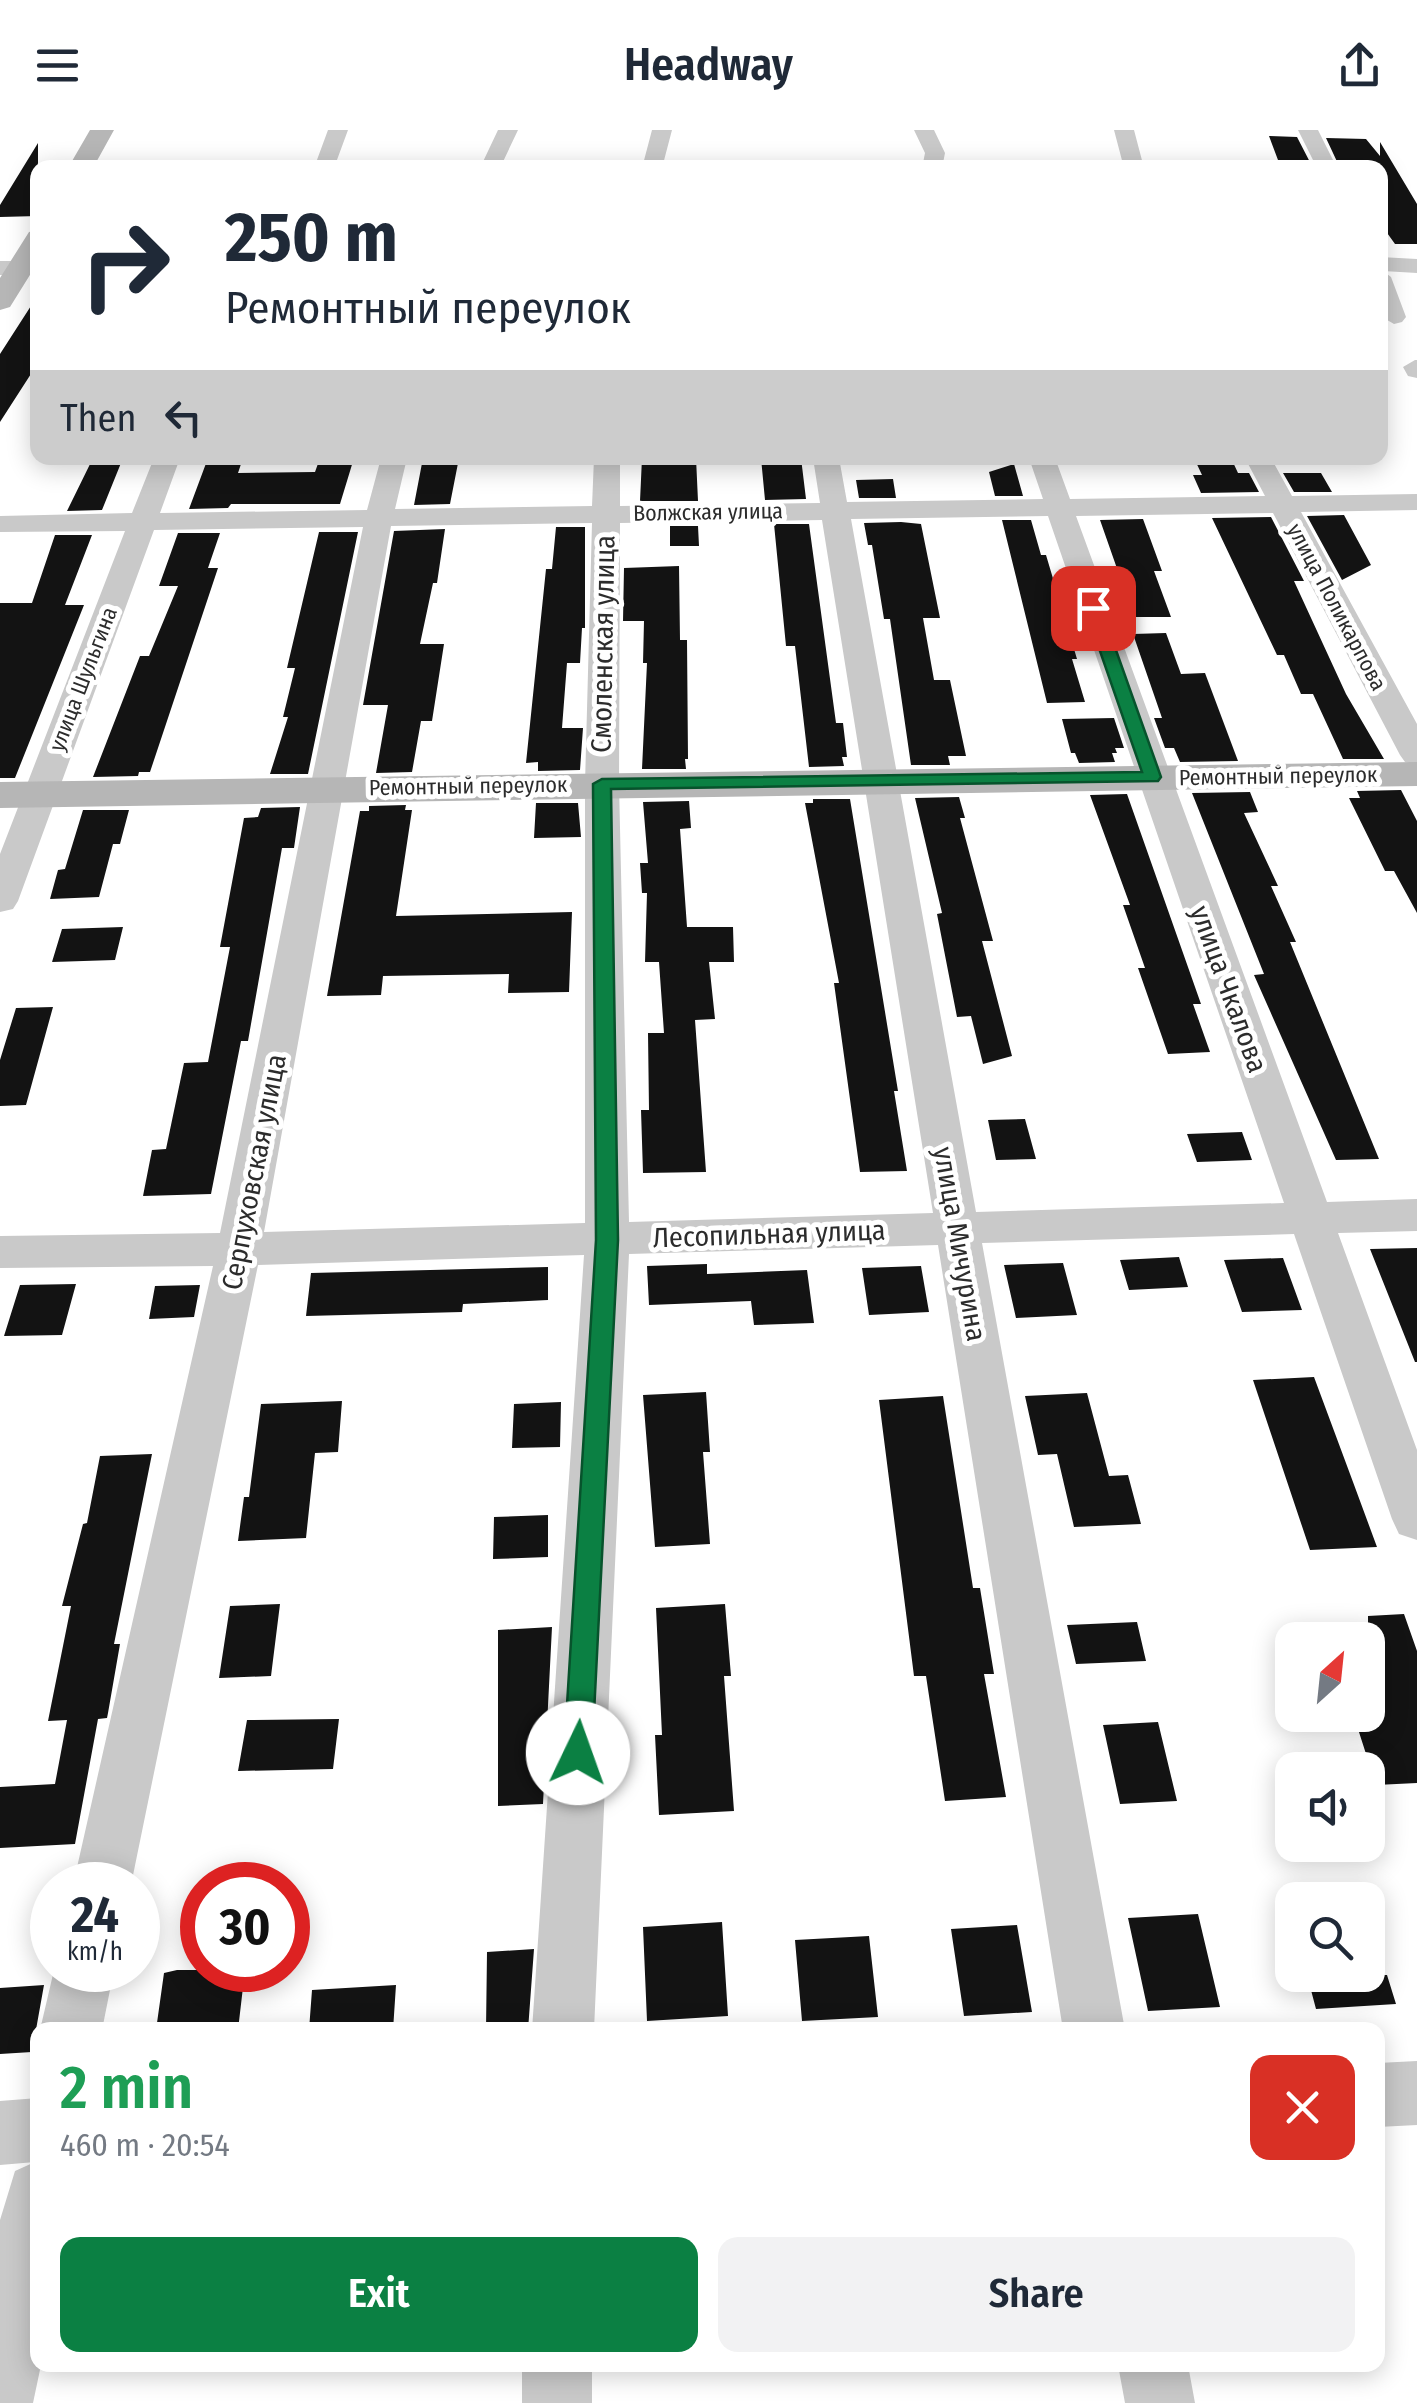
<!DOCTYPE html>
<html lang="en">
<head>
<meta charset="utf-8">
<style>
	body { margin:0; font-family:"Fira Sans Condensed",sans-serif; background:#f2f2f3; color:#1f2937; height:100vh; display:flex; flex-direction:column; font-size:38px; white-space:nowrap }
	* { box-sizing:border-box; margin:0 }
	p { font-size:32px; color:#747a83 }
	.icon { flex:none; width:55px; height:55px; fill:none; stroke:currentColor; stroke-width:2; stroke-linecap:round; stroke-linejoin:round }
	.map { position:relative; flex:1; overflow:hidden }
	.details { position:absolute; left:30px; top:1892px; width:1355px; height:350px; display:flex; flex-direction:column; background:#fff; border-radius:20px; box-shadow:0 5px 25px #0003 }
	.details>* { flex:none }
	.banner { position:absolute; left:30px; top:30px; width:1358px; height:305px; border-radius:20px; box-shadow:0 5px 25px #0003; background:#fff; color:#1f2937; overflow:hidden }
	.needle { width:65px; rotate:27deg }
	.tools { position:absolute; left:1275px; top:1492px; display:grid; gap:20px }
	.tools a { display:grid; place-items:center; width:110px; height:110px; border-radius:20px; background:#fff; box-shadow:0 5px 25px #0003; font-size:50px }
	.speed { position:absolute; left:30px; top:1732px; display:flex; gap:20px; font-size:50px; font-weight:700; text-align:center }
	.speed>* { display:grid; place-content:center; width:130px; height:130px; border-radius:50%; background:#fff; box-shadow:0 5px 25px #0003; line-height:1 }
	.speed small { font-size:25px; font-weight:400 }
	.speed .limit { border:15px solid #d22; background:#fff; color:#111 }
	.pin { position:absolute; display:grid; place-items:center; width:85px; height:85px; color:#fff; margin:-42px; border-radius:20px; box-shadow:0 5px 15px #0006 }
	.me { position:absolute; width:110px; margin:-55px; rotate:3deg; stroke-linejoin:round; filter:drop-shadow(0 0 8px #0008) }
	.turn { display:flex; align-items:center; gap:35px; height:210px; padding:0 30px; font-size:45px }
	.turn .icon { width:130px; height:130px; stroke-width:2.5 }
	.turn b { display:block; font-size:70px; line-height:85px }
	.then { display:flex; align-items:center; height:95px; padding:0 30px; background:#0003; gap:20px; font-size:38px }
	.round { display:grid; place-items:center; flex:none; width:105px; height:105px; border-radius:20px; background:#f2f2f3 }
	.headline { display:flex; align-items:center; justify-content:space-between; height:170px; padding:0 30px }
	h1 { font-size:60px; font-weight:600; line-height:75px; color:#1e9e55 }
	.primary-button { display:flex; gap:20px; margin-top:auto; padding:20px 30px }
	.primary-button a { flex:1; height:115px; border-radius:20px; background:#0b8043; color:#fff; font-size:40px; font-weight:600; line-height:115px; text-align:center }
	.primary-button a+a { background:#f2f2f3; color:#1f2937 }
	header { display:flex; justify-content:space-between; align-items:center; height:130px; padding:0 30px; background:#fff; font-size:45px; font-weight:600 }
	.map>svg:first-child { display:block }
</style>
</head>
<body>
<header><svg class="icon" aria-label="menu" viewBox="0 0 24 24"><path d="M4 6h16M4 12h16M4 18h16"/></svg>Headway<svg class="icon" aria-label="share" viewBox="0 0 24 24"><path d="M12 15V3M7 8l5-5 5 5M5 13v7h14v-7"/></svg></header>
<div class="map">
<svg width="1417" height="2273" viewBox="0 0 1417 2273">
	<rect width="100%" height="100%" fill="#fff"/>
	<!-- building -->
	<path fill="#131313" d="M1269,6L1297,7L1313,38H1281Z
		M1326,8L1366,9L1380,26V12L1417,74V114H1395L1380,93V38H1340Z
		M38,13V86L0,87V75Z
		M38,165V233L0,292V224Z
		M93,328H123L102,380L67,381Z
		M208,328H243L238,343L315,342L320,328H354L340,374H231L228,378L189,379Z
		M423,328H459L450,374L414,375Z
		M642,328H696L698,371H640Z
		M761,328H801L806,369L765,370Z
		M1194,328H1231L1238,343H1249L1259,362L1201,363L1193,345H1202Z
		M1014,334L1023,366H995L989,342Z
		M1283,343H1321L1332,362H1294Z
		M893,349L896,368H859L856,350Z
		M1344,385L1371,435L1342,450L1307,386Z
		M1271,387L1304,451H1294L1346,564L1384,629H1343L1313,564H1301L1284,525H1277L1212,388Z
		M1143,389L1162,441H1154L1171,487H1134L1100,390Z
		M1002,390H1031L1041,425H1046L1077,529H1072L1085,572L1047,573Z
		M901,392L921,394L940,488H923L934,550H950L966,626H948L950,635H911L890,489H884L872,415H868L864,393Z
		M774,394H809L836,593H843L847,627H842L844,636L809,637L795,516H786Z
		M670,396H698L699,416H670Z
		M556,397H585V498H582L580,533H567L562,598H583L580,640L538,641V632L526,633L546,439H552Z
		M445,399L437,453H433L420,514H444L432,591H421L412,642L376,643L388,575H363L394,401Z
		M319,402H358L308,644H270L288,587H283L295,538H287Z
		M178,403H220L208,438H218L150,642H139L138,646L93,647L140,526H149L178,456H159Z
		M55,405H92L65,475H84L15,648H0V473H32Z
		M679,436L680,510H687L688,629H685L686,639H642L647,533H643L644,491H623L624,438Z
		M1166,503L1181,544L1205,543L1238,631L1180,632L1174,618H1165L1154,588H1162L1133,504Z
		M1114,588L1124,618H1115L1117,623H1112L1115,632L1079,633L1075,623H1071L1062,589Z
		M1401,660L1417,691V783L1394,741H1385L1349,668H1360L1357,661Z
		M1250,662L1258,682L1244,683L1278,756H1271L1296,812H1290L1379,1029L1336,1030L1254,845L1264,844L1192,663Z
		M1127,664L1201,874H1193L1210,922L1168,924L1138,838H1145L1123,775H1130L1090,665Z
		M959,667L965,688H960L993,811H982L1012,926L983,934L971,886L957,887L937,784L942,783L915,668Z
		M813,669H850L898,961H894L907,1041L860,1042L834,853H839L805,673H813Z
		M689,671L691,698L680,699L687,797H733L734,832H709L715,889L695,890L706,1042L643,1043L641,980H649L648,903H664L659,832H645L647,763H642L640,733H648L643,672Z
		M536,673H578L581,707L534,708Z
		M406,675L405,680H412L396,786L572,782L569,862L508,863L509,844L383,846L381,865L327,866L360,681H369V676Z
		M300,677L294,718H282L248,911H241L211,1064L143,1066L152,1020L166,1019L184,933L208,932L230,817H220L244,688L258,687L261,678Z
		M83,680H129L120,714H113L99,767L50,769L58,740L65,739Z
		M123,797L115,830L52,832L62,799Z
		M53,877L26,975L0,976V930L16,878Z
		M1025,989L1036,1029L996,1030L988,990Z
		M1242,1002L1252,1030L1197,1032L1187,1004Z
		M1417,1118V1232H1415L1370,1119Z
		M1179,1127L1188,1157L1129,1160L1120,1130Z
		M1283,1128L1302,1180L1242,1182L1224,1130Z
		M1063,1133L1077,1185L1016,1188L1004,1135Z
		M707,1134V1144L807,1140L814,1193L754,1195L751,1171L649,1175L647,1136Z
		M921,1136L929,1182L869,1185L862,1138Z
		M548,1137V1170L463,1174L462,1182L306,1186L311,1143Z
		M76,1154L62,1205L4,1206L20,1155Z
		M200,1155L194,1187L149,1189L155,1156Z
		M1314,1247L1353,1352L1377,1417L1310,1420L1253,1250Z
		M706,1262L710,1322H703L710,1414L655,1417L643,1265Z
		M1087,1263L1109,1346L1128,1345L1141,1394L1074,1397L1057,1324L1038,1325L1025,1266Z
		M943,1266L973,1458H980L994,1544H984L1006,1667L945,1671L926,1546H914L879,1270Z
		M342,1271L338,1322L315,1323L306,1408L238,1411L244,1367H249L261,1274Z
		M561,1272L560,1317L512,1318L514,1274Z
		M152,1324L114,1514H120L108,1583L107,1588L98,1589L75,1714L0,1718V1657L55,1654L67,1590L48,1591L71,1476H62L83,1394L87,1393L100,1326Z
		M548,1385V1427L493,1429L494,1387Z
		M280,1474L271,1546L219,1548L230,1476Z
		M725,1474L731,1546H724L734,1681L659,1685L655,1605H662L656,1478Z
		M1404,1484L1417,1521V1653L1376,1655L1358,1599L1368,1598V1486Z
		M1137,1492L1146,1531L1076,1534L1067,1495Z
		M552,1497L543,1674L498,1676V1500Z
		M339,1589L333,1639L238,1641L247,1590Z
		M1158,1592L1177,1671L1120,1674L1103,1595Z
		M1198,1784L1220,1877L1148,1881L1128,1788Z
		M722,1792L728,1886L647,1891L643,1797Z
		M1017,1795L1032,1882L964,1886L951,1799Z
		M869,1806L878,1887L802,1891L795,1810Z
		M534,1819L528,1900H486L487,1822Z
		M177,1840H245L238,1900H156L164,1843Z
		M1307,1845H1387L1396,1874L1316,1879Z
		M44,1855L32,1922L0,1924V1858Z
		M396,1855L393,1900H309L312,1860Z"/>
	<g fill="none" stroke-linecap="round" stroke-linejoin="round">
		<!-- street -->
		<path fill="#c9c9c9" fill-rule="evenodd" d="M328,0H348L334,38H314Z
			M498,0H518L500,38H480Z
			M652,0H672L662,38H642Z
			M914,0H934L945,23L942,38H922L925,23Z
			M1114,0H1134L1144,38H1124Z
			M1298,0H1318L1337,38H1317Z
			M1380,127L1417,129V143L1383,141L1391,147L1406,187L1402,192L1394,194L1382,187Z
			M0,131H38V145H0Z
			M1415,230H1417V248L1408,246L1403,237Z
			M154,328H180L160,383L367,380L381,328H407L395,379L592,376L594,328H620V376L820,373L813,328H839L847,372L1043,369L1029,328H1055L1070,369L1265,366L1245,328H1271L1292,366L1417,364V380L1301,382L1417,594V635L1405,632L1400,625L1273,383L1076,386L1327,1072L1417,1069V1101L1338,1103L1417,1320V1410L1399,1404L1392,1389L1294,1104L982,1113L1125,1900H1063L938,1115L629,1124L594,1900H532L584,1125L258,1135L131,1755H73L213,1136L0,1138V1106L220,1103L363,397L154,400L18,771L13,779L0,782V724L125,401L0,402V386L132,383ZM1048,386L1284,1073L976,1082L851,389ZM822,390L933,1083L629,1092L619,654L620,393ZM592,393L585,654V1093L264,1102L391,396Z
			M54,1840H114L102,1900H40Z
			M1417,1931V1995L1378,1997V1933Z
			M38,1968V2235H41L33,2273H0V2090L15,2041L35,2032L0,2035V1971Z
			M522,2235H592V2273H522Z
			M1118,2235H1188L1195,2273H1125Z"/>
		<!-- secondary -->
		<path fill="#b6b6b6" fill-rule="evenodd" d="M90,0H114L93,38H68Z
			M38,100V132L10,177L0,180V148L29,102Z
			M1417,632V656L0,678V652Z"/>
	</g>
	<!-- route -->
	<path fill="#0b8043" stroke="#07532c" stroke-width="2.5" d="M1093,474L1101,478L1161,647L1158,651L611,659L618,1110L592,1623L588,1632L578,1636L568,1632L564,1623L596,1110L593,654L602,649L1142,642L1085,478Z"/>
	<g text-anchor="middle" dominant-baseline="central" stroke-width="10" stroke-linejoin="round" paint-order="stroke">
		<!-- far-street labels -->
		<g font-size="22" fill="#2c2c2c" stroke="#fff">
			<text transform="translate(708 382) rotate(-1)">Волжская улица</text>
			<text transform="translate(1337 477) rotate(62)">улица Поликарпова</text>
			<text transform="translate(83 549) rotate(-69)">улица Шульгина</text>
			<text transform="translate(1278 646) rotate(-1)">Ремонтный переулок</text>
			<text transform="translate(468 656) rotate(-1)">Ремонтный переулок</text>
		</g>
		<!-- street labels -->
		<g font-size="28" fill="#2c2c2c" stroke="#fff">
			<text transform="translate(603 514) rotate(-89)">Смоленская улица</text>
			<text transform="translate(1229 859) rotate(70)">улица Чкалова</text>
			<text transform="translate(254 1042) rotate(-79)">Серпуховская улица</text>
			<text transform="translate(769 1104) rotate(-2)">Лесопильная улица</text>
			<text transform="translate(960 1114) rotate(80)">улица Мичурина</text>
		</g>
	</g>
</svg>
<div class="tools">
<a><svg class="needle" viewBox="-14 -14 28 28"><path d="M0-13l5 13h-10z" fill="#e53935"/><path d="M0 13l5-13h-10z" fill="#747a83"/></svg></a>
<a><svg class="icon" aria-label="sound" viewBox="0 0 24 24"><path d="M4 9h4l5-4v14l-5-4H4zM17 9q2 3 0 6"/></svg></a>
<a><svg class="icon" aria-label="search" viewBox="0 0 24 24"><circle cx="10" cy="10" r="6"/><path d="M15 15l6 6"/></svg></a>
</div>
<div class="speed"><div>24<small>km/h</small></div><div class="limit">30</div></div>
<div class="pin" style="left:1093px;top:478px;background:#d93025"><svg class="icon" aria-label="arrive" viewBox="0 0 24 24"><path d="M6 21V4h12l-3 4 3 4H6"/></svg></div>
<svg class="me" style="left:578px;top:1623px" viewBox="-20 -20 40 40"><circle r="19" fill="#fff"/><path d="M0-13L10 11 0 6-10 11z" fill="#0b8043"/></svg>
<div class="banner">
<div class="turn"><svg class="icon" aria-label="right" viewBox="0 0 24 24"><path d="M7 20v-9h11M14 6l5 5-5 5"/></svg><div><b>250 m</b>Ремонтный переулок</div></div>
<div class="then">Then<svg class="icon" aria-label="left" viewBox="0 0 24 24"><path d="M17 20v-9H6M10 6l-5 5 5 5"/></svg></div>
</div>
<section class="details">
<div class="headline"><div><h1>2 min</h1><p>460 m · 20:54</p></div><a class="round" style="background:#d93025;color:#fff"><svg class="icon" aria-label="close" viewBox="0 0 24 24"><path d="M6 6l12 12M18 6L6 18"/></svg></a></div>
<div class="primary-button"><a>Exit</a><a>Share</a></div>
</section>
</div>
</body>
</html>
